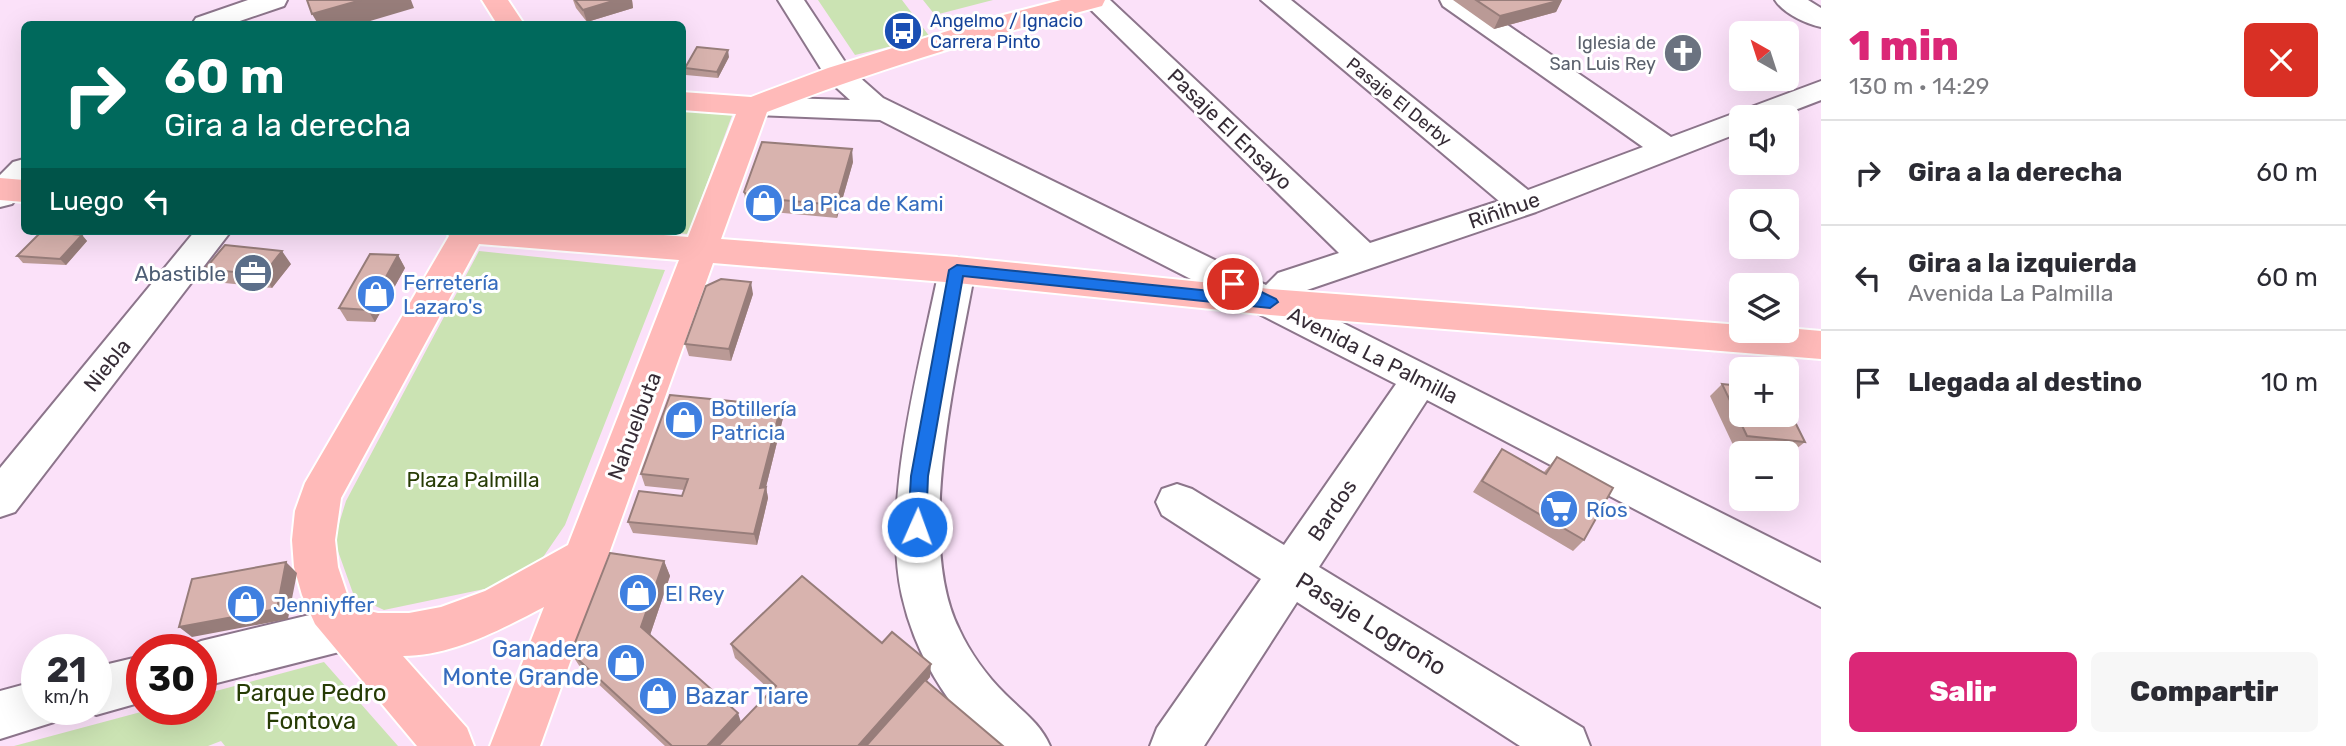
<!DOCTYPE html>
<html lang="es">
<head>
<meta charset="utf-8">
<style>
	body { margin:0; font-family:Rubik,sans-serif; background:#f7f7f7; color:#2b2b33; height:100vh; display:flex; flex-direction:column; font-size:26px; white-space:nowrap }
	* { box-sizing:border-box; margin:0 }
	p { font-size:23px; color:#7c7c81 }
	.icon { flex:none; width:38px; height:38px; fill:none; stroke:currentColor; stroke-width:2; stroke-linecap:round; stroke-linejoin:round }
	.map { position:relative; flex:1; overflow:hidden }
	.panel { display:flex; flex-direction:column; background:#fff; width:525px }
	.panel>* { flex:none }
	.top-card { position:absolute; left:21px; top:21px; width:665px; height:214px; border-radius:10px; box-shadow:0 7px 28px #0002; background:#00695c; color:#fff; overflow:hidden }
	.needle { width:46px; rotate:321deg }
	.fabs { position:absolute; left:1729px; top:21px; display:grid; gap:14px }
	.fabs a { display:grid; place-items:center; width:70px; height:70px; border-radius:10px; background:#fff; box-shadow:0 7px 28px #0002; font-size:35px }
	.speed { position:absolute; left:21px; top:634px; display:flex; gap:14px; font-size:35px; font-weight:700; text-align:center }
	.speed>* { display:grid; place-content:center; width:91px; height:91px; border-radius:50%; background:#fff; box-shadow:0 7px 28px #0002; line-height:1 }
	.speed small { font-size:18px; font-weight:400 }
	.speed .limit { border:10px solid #d22; background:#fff; color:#111 }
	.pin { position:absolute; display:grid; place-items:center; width:60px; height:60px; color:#fff; margin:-30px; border:4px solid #fff; border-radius:50%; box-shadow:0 2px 7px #0007 }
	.me { position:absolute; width:77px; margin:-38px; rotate:2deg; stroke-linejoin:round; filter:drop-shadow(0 0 5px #0008) }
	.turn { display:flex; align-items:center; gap:24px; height:147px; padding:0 28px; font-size:32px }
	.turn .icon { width:91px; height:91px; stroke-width:2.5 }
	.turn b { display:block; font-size:49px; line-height:60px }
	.then { display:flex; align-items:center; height:66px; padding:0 28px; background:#0003; gap:14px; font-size:26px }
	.round { display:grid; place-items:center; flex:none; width:74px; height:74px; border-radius:10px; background:#f7f7f7 }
	.overview { display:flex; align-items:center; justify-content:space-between; height:119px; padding:0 28px }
	h1 { font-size:42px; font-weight:800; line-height:52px; color:#db2777 }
	.primary-button { display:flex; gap:14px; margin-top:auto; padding:14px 28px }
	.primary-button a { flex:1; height:80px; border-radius:10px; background:#db2777; color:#fff; font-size:28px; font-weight:800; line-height:80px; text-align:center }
	.primary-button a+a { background:#f7f7f7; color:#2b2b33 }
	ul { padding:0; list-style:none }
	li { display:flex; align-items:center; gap:21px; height:105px; padding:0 28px; border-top:2px solid #e1e1e2 }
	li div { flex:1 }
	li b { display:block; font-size:26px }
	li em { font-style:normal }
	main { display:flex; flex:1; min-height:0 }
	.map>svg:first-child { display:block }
</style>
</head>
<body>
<main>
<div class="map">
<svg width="1821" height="746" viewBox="0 0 1821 746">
	<rect width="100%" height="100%" fill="#fbe1f9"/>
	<!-- green -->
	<path fill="#cbe3b3" d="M818,0H902L930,37L855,55Z
		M923,0H993L935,15Z
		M683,109L733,113L688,234L651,231H682Z
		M479,251L665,270L565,525L537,566L494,587L384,610L354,596L334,540L346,501Z
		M324,662L398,746H225L221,741L208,746H14L152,709H201V695Z"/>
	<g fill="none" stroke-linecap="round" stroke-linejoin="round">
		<!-- minor casing -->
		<g stroke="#8c758b" stroke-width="4">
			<path id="minor" d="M248,0H287L284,6L231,24H192L196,18Z
				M778,0H804L849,68L883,98L1266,285L1278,273L1339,253L1081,0H1110L1370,243L1499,201L1261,0H1291L1528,190L1643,147L1443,6L1440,0H1471L1671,137L1821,81V100L1777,117H1741V132L1536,212L1304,291L1295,299L1821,563V607L1427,400L1319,567L1583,728L1590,746H1520L1297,602L1204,746H1150L1157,728L1261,579L1162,515L1156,502L1162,489L1177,484L1192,489L1284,545L1396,384L880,120L754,115L743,113L739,106L743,99L754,97L850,100L828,80Z
				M1775,0H1808L1821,8V27C1806,24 1783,13 1775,0Z
				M24,159V189L12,204L0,207V175L13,162Z
				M195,231H231L15,512L0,517V468Z
				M957,257L969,261L975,270C958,367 914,539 959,629C970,653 987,676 1005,694C1023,712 1040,723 1050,746H989C947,705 915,654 902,596C881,503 920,364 939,270L945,261Z
				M347,606L363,613L370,628L363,643L347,650L201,687V649H184L201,641Z
				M142,656V702L96,715L82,709H96V667Z
				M37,681V709H60L54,722L0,739V691Z"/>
		</g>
		<!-- major casing -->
		<g stroke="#fff" stroke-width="4">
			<path id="major" d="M482,0H508L524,24H497Z
				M1061,0H1105L1102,6C988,36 877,69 767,112L721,239L957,257L1270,289L1741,325V331H1787V328L1821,331V359L1270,315L957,283L713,263L540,746H490L544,607C502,629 452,656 403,656L467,728L474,746H417L315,624L302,595L294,567L292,540L295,511L305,483L449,236L446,231H615L688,237L736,114L682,110V92L751,97L828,68L980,21ZM479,244L679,260L568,545L485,591L441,607L409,613H378L361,609L347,594L338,567L335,540L341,498Z
				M0,178L24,180V202L0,200Z"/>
		</g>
		<!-- minor -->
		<use href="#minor" fill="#fff" fill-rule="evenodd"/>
		<!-- major -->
		<use href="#major" fill="#ffbab9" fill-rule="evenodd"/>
	</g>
	<!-- wall -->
	<path fill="#ba9a96" d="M573,0H632L633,8L587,22L576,8Z
		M1453,0H1562L1556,12L1494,29Z
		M729,57L718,78L686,75L685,68Z
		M853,162L837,218L751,210L746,205L744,192Z
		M82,235L87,241L66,265L23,263L17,256Z
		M398,255L405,268L375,322L347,321L339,308Z
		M291,264L272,288L215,282L205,269Z
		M753,294L731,361L689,356L685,344Z
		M1722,384L1805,442L1791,453L1734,447L1710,396Z
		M781,406L783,418L766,487L768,498L757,545L633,533L628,522L682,496L684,490L645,486L641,474Z
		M1502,449L1544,472L1557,457L1584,540L1573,551L1473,492L1493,461Z
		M664,561L670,576L650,635L741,722L771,691L735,658L731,644L882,643L930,677L927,681L1003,746H665L580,667L571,653Z"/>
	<!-- shaded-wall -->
	<path fill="#977d7a" d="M361,0H411L414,8L360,24H318L312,14Z
		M616,0H632L633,8L587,22L583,10Z
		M1562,0L1556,12L1494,29L1500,16Z
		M728,50L729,57L718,78L717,72Z
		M852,149L853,162L837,218L836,205Z
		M82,235L87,241L66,265L60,259Z
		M282,251L291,264L272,288L263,275Z
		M398,255L405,268L375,322L368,310Z
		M751,282L753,294L731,361L729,349Z
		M781,406L783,418L763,499L760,488Z
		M766,487L768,498L757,545L754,534Z
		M664,561L670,576L648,641L641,627Z
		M286,562L297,573L288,619L192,637L179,627Z
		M931,664L930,677L869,746H858Z
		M738,713L742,725L723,746H707Z"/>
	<!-- building -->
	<path fill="#d8b3ae" stroke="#977d7a" stroke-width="2" d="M307,0H361L312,14Z
		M575,0H616L583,10Z
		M1476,0H1561L1500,16Z
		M697,47L728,50L717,72L685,68Z
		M762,142L852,149L836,205L749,197L744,192Z
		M42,231L82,235L60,259L17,256Z
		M225,245L282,251L263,275L205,269Z
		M370,254L398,255L368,310L339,308Z
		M721,279L751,282L729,349L685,344L706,286Z
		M1722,384L1741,386V415H1787V406L1805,442L1747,436Z
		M670,395L781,406L760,488L766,487L754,534L628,522L639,491L682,496L688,479L641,474Z
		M1502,449L1546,474L1557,457L1613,488L1584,540L1482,481Z
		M610,553L664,561L641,627L738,713L707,746H672L571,653Z
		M286,562L277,609L179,627L192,579Z
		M802,576L882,643L892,632L931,664L858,746H718L776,686L731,644Z
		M925,680L1003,746H866Z"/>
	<!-- route -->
	<path fill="#1a73e8" stroke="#114b97" stroke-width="2" d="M957,265L1240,294L1225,284L1233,278L1276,299L1278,302L1270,308L963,276L928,476L926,527L923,532L917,534L910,532L908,527L911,476L949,270Z"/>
	<!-- icons -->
	<defs>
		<g id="bus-disc" transform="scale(2.0125)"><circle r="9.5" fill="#1a4fb4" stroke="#fff"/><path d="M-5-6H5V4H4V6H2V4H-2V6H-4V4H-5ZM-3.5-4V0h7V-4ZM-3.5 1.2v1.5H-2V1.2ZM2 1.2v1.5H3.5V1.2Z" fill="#fff"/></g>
		<g id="church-disc" transform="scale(2.0125)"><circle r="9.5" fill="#6b7280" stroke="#fff"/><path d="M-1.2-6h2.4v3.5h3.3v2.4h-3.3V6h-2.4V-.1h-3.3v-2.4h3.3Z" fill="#fff"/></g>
		<g id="shop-disc" transform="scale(2.0125)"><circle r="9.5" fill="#3f7fe0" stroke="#fff"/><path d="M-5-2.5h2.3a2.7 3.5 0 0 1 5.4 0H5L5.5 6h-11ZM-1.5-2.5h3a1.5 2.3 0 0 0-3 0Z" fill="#fff"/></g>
		<g id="office-disc" transform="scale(2.0125)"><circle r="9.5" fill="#5c6f8a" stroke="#fff"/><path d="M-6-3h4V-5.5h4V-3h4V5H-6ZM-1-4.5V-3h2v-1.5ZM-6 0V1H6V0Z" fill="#fff"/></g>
		<g id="supermarket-disc" transform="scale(2.0125)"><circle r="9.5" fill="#3f7fe0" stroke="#fff"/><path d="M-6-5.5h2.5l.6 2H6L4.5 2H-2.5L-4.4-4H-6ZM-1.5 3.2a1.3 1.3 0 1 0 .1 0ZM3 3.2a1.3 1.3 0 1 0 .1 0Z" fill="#fff"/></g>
	</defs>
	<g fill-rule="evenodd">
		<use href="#bus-disc" x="903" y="31"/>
		<use href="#church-disc" x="1683" y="53"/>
		<use href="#shop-disc" x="764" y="203"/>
		<use href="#office-disc" x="253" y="273"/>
		<use href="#shop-disc" x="376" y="294"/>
		<use href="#shop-disc" x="684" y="420"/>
		<use href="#supermarket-disc" x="1559" y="509"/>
		<use href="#shop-disc" x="638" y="593"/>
		<use href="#shop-disc" x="246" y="604"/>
		<use href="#shop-disc" x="626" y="663"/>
		<use href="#shop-disc" x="658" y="696"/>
	</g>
	<g text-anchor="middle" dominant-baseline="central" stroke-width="6" stroke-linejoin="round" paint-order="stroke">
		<!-- far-transit labels -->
		<g font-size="18" fill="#164399" stroke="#fff" text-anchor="start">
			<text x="930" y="21">Angelmo / Ignacio<tspan x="930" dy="21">Carrera Pinto</tspan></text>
		</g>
		<!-- far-worship labels -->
		<g font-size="18" fill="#5b616d" stroke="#fff" text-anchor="end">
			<text x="1656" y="43">Iglesia de<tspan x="1656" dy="21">San Luis Rey</tspan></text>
		</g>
		<!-- far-street labels -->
		<g font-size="18" fill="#362c36" stroke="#fff">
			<text transform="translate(1399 102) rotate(39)">Pasaje El Derby</text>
		</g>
		<!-- street labels -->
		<g font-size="21" fill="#362c36" stroke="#fff">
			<text transform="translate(1230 129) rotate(44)">Pasaje El Ensayo</text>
			<text transform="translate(1504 210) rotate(-19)">Riñihue</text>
			<text transform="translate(1373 355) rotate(27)">Avenida La Palmilla</text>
			<text transform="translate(107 365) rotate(-51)">Niebla</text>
			<text transform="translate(634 426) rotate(-69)">Nahuelbuta</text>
			<text transform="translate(1332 510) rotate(-56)">Bardos</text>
		</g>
		<!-- shop labels -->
		<g font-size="21" fill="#366cbe" stroke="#fff" text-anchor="start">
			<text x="791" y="203">La Pica de Kami</text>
			<text x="403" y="282">Ferretería<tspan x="403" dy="24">Lazaro's</tspan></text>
			<text x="711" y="408">Botillería<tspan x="711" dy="24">Patricia</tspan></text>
			<text x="1586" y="509">Ríos</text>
			<text x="665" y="593">El Rey</text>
			<text x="273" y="604">Jenniyffer</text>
		</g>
		<!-- service labels -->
		<g font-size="21" fill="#4e5e75" stroke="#fff" text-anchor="end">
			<text x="226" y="273">Abastible</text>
		</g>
		<!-- park labels -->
		<g font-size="21" fill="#273c05" stroke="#fff">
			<text x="473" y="479">Plaza Palmilla</text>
		</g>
		<!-- near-street labels -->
		<g font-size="24" fill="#362c36" stroke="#fff">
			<text transform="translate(1371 624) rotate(32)">Pasaje Logroño</text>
		</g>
		<!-- near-shop labels -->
		<g font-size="24" fill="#366cbe" stroke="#fff" text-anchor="end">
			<text x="599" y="649">Ganadera<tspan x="599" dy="28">Monte Grande</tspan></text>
			<text x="685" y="696" text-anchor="start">Bazar Tiare</text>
		</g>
		<!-- near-park labels -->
		<g font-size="24" fill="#273c05" stroke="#fff">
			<text x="311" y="693">Parque Pedro<tspan x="311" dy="28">Fontova</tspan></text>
		</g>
	</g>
</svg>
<div class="fabs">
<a><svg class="needle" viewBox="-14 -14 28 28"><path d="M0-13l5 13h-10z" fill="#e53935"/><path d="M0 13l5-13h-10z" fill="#7c7c81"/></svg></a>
<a><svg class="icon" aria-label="sound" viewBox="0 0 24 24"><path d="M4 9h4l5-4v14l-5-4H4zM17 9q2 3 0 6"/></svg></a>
<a><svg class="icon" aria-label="search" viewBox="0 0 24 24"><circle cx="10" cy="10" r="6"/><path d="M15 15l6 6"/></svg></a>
<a><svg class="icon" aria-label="layers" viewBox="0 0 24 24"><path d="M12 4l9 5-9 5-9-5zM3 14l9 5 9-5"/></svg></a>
<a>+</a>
<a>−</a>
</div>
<div class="speed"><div>21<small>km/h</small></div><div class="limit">30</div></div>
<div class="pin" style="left:1233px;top:284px;background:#d93025"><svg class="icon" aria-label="arrive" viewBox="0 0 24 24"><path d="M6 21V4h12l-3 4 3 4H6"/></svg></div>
<svg class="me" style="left:917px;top:527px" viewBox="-20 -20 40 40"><circle r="17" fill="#1a73e8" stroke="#fff" stroke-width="3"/><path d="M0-11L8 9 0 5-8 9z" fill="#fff"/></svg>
<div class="top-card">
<div class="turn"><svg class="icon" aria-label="right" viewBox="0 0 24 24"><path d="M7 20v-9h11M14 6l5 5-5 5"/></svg><div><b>60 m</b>Gira a la derecha</div></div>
<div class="then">Luego<svg class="icon" aria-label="left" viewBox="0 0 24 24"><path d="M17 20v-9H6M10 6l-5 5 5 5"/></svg></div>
</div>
</div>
<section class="panel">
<div class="overview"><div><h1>1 min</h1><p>130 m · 14:29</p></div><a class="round" style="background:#d93025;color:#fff"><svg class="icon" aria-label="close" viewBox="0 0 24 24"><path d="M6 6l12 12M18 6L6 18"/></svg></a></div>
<ul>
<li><svg class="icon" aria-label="right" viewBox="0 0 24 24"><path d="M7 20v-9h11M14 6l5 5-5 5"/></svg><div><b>Gira a la derecha</b></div><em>60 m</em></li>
<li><svg class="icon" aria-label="left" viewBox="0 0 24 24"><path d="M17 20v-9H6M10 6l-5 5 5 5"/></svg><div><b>Gira a la izquierda</b><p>Avenida La Palmilla</p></div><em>60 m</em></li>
<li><svg class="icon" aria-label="arrive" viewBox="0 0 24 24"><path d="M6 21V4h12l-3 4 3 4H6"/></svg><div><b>Llegada al destino</b></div><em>10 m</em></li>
</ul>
<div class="primary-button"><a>Salir</a><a>Compartir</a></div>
</section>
</main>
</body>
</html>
